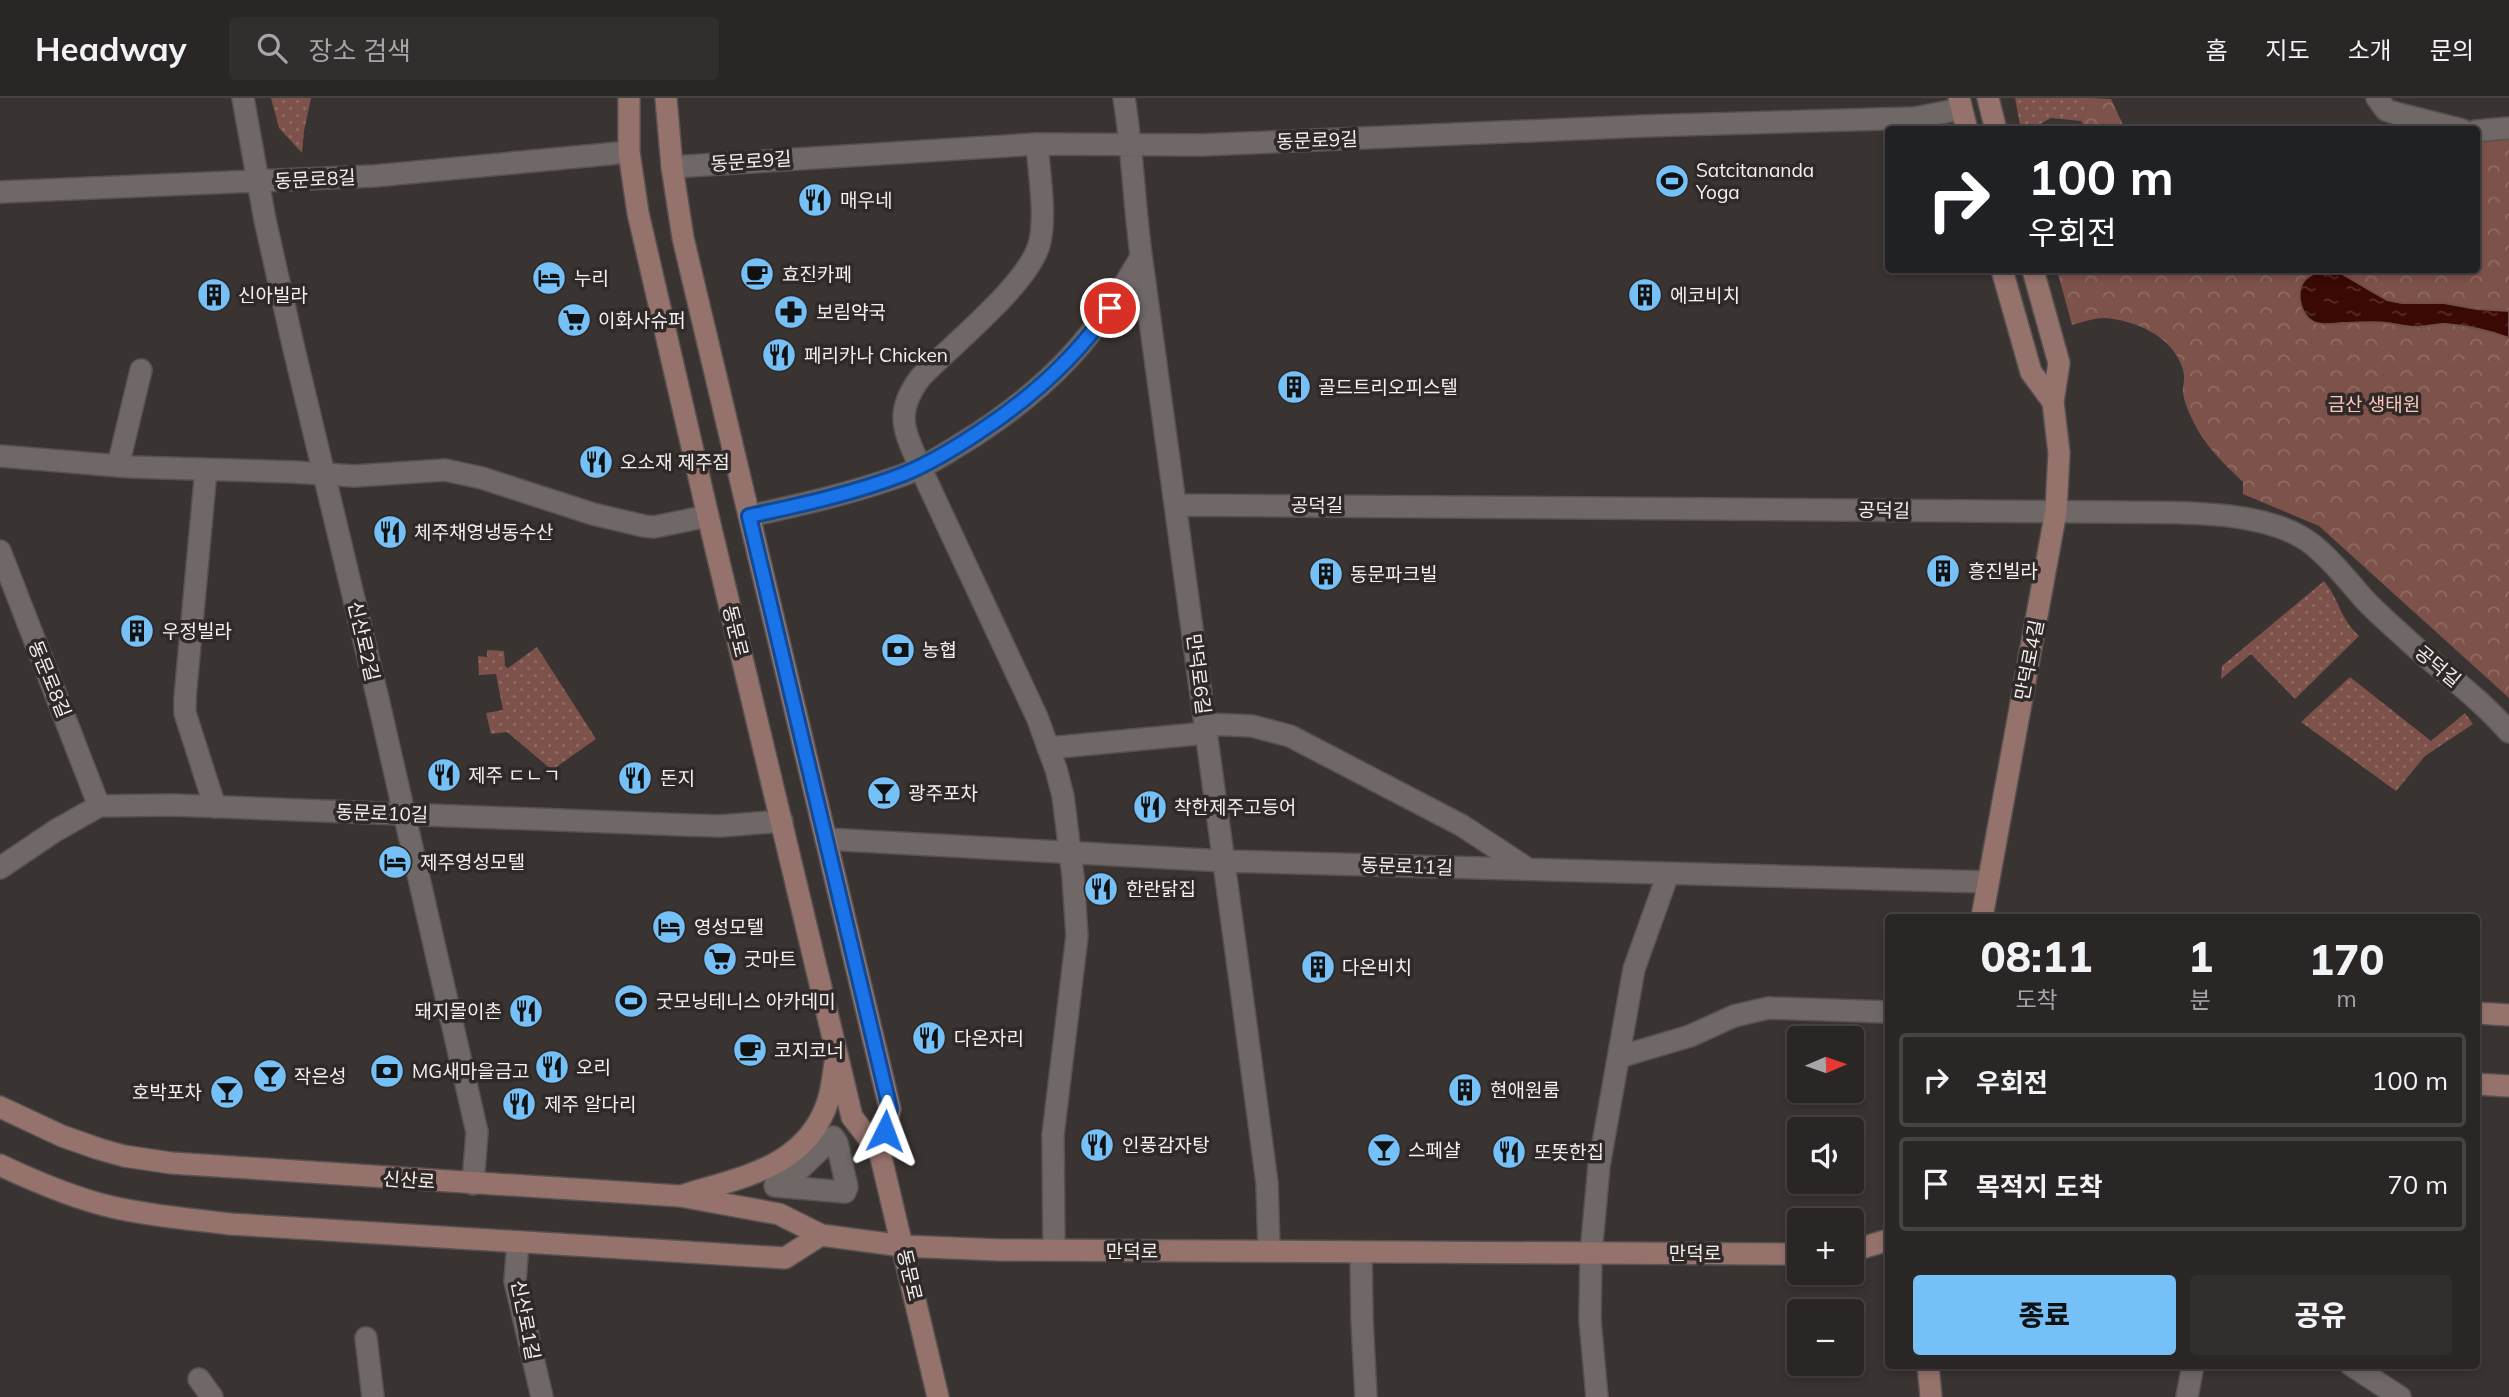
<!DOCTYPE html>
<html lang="ko">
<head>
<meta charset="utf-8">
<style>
	body { margin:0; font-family:Mulish,"Noto Sans KR",sans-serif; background:#332e2e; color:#f1f3f6; height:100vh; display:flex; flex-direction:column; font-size:26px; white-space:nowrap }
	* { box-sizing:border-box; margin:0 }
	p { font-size:23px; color:#a6a5a7 }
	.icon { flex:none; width:38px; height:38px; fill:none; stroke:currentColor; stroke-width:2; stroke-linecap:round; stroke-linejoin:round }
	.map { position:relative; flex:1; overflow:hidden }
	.sheet { position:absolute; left:1885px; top:816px; width:595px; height:455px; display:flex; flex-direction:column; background:#2b2626; border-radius:7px; box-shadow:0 4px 10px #0003,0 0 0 2px #474343 }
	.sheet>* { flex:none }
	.hud { position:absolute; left:1885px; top:28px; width:595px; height:147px; border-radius:7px; box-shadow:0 4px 10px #0003,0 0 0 2px #474343; background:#202124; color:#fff; overflow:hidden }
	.needle { width:46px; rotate:88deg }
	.fabs { position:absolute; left:1787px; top:928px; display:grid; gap:14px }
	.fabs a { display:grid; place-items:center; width:77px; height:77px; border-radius:7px; background:#2b2626; box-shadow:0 4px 10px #0003,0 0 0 2px #474343; font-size:35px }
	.pin { position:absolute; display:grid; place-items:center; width:60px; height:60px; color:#fff; margin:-30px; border:4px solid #fff; border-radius:50%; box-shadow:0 2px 7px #0007 }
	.me { position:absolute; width:77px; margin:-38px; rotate:3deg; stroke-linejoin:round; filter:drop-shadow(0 0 5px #0008) }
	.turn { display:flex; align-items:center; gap:24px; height:147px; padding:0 28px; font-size:32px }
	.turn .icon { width:91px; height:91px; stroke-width:2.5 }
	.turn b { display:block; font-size:49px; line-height:60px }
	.eta { display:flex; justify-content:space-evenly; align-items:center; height:119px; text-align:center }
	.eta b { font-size:42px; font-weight:800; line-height:49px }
	.cta { display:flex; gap:14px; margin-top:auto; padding:14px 28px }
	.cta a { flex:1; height:80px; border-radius:7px; background:#75c0f6; color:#111; font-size:28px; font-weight:800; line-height:80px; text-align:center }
	.cta a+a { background:#332e2e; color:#f1f3f6 }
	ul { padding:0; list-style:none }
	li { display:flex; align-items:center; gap:21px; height:94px; margin:0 14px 10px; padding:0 14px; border:4px solid #474343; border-radius:7px }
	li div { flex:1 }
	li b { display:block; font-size:26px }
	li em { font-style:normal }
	header { display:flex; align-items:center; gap:42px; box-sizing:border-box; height:98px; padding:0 35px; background:#2b2626; border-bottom:2px solid #474343 }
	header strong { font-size:33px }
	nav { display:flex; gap:38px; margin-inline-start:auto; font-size:24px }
	.search { width:490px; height:63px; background:#332e2e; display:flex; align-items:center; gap:18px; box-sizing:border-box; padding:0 24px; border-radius:7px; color:#a6a5a7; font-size:26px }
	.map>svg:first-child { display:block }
</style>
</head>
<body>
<header>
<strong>Headway</strong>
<div class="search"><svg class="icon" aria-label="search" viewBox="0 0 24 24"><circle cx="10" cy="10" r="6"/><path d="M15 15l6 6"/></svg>장소 검색</div>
<nav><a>홈</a><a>지도</a><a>소개</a><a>문의</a></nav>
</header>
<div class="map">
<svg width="2509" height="1299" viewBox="0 0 2509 1299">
	<defs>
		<pattern id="grass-dots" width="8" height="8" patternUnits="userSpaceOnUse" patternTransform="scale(1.75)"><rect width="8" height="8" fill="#7d524a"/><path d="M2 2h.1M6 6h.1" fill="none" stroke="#906b64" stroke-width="1.8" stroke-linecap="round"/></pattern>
		<pattern id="park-crowns" width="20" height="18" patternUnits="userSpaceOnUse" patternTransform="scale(1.75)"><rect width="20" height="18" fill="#7d524a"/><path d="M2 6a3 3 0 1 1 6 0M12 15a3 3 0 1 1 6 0" fill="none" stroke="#906b64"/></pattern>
		<pattern id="water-ripples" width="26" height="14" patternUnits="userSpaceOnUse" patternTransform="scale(1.75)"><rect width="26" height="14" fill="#3a0904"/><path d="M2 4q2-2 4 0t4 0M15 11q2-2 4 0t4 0" fill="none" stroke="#572d29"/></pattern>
	</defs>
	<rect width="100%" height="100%" fill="#393332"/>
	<!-- grass -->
	<path fill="url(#grass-dots)" d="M271,0H311L304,33L302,55L279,30Z
		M2015,0H2090L2081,23L2051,20L2035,29V31L2021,32Z
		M2324,483C2339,501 2340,521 2359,538L2295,601L2251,556L2221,581L2222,568Z
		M537,549L596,641L552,672L507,634L491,636L486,615L503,612L496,576L479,577L478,558L487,559V552L504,553L505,568L508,570Z
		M2350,579L2431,643L2465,615L2473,626L2425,658L2396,693L2301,624Z"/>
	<!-- park -->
	<path fill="url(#park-crowns)" d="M2090,0L2111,1L2125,31H2086L2081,23Z
		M2509,40V600L2319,428L2243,396V384C2223,365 2203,346 2192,321C2188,313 2182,298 2183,290C2184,282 2185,277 2182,269C2172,238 2135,222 2104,220C2094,220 2082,224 2072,227L2057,172H2476V41Z"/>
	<!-- water -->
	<path fill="url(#water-ripples)" stroke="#724e4a" stroke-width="2" d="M2326,172L2337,173L2387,202L2402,205H2444L2477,211L2509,213V240C2488,232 2468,228 2446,226C2435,225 2425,230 2414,229C2405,229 2396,226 2387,225C2374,223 2358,225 2344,225C2334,225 2321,229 2312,223C2302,217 2297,200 2301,189C2304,178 2316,174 2326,172Z"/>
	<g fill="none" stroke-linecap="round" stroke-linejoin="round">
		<!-- lane casing -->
		<g stroke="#575251" stroke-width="24">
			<path id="lane" d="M2377,0L2386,12L2395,15L2462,32
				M2476,33L2509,30
				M1037,46C1039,75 1046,115 1040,143C1032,184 950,248 920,280C894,315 904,332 920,369L1037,619L1056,671L1063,698L1073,778L1077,838L1053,1037L1054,1152
				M0,358L131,369L294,374L354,378L445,372L482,380L593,416L644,428L654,429L708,418
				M118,368L141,272
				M206,372L185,600V615L215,709
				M749,418C800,407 853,395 903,377C929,367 953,351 977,336C1054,285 1095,239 1141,159
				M1206,626L1252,628L1290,638L1461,727L1528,771
				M1048,650L1207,635
				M1619,959L1690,938L1734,918L1768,910L1888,914
				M1361,1154L1362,1221L1366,1299
				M366,1240L373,1299
				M199,1281L212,1299
				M1597,1299L1590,1222L1591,1155L1599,1068L1634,871L1668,776
				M2187,1299L2193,1267"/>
		</g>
		<!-- street casing -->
		<g stroke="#575251" stroke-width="24">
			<path id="street" d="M243,0L265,122L293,247L378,601L477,1034L473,1086
				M1124,0C1133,54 1134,109 1142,164C1186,471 1226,778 1267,1085L1269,1153
				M672,69L1037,46L1201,47L1644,28L1915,20L1961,11
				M0,94L374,78L629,54
				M1178,407L2112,414C2170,415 2266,409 2313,447C2333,463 2348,483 2364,501C2376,514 2390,526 2403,538C2438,571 2477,597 2509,634
				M0,453L99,708
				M826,741L1224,763L1988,784
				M0,770L55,733L99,708L173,707L686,727L720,728L782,723
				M833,1039L837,1045L847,1089L845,1094L775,1088L777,1083L799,1072Z
				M518,1144L515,1183L542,1299
				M2351,1267L2400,1299"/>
		</g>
		<!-- secondary casing -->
		<g stroke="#575251" stroke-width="24">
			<path id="secondary" d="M629,0V54L638,115L708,418L852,1019L880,1055L938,1299
				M666,0L672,69L683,140L890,1011L880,1055
				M1959,0L1967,32
				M1988,0L1996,32
				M2002,172L2031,274L2053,304
				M1982,819L2056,413L2059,355L2053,304L2059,265L2033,172
				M2476,915L2509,917
				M2476,986L2509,988
				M0,1009L62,1038L99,1051L124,1058L171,1065L680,1098L779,1116L821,1137L903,1148L999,1152L1799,1156
				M0,1067C36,1084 73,1100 112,1109C151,1118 190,1121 230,1126L785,1160L821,1137
				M684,1097C742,1079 807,1069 828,1003C832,991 833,977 835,965
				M1852,1153L1888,1142
				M1928,1267L1931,1299"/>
		</g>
		<!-- lane -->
		<use href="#lane" stroke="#6f6867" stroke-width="21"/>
		<!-- street -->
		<use href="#street" stroke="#6f6867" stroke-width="21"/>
		<!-- secondary -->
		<use href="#secondary" stroke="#96726c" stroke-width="21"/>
	</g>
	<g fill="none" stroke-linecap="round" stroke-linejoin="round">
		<!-- route casing -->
		<g stroke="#114b97" stroke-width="18">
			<path id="route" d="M885,1033L890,1011L749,418C801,407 855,395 904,376C931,365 955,350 979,334C1031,300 1075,261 1110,210"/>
		</g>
		<!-- route -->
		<use href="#route" stroke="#1a73e8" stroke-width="12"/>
	</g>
	<!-- icons -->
	<defs>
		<g id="stadium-disc" transform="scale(1.75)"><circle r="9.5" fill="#75c0f6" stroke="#2f2928"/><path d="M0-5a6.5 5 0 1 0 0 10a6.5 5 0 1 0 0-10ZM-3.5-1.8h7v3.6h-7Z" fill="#111"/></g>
		<g id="restaurant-disc" transform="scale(1.75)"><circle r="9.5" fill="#75c0f6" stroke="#2f2928"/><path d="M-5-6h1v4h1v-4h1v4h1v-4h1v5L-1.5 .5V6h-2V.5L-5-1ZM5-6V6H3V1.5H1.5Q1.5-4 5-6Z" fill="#111"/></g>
		<g id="cafe-disc" transform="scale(1.75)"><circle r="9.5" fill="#75c0f6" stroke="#2f2928"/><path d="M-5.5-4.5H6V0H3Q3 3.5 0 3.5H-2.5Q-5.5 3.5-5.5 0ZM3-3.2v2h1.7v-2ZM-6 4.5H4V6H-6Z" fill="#111"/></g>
		<g id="hotel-disc" transform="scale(1.75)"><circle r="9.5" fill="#75c0f6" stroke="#2f2928"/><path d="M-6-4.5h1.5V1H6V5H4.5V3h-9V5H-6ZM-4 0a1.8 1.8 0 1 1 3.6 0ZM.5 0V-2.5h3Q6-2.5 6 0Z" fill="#111"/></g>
		<g id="building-disc" transform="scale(1.75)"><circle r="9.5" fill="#75c0f6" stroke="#2f2928"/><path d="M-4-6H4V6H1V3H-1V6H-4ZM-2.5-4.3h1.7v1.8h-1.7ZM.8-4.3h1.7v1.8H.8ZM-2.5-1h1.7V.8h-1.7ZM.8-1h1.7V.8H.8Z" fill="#111"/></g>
		<g id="pharmacy-disc" transform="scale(1.75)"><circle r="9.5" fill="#75c0f6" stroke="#2f2928"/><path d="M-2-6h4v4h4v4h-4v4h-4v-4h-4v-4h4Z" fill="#111"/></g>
		<g id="supermarket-disc" transform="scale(1.75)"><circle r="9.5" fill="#75c0f6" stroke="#2f2928"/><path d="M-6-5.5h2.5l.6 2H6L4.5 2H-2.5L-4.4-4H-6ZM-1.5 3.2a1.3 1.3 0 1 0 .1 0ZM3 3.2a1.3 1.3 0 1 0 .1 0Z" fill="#111"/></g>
		<g id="bank-disc" transform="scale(1.75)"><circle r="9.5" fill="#75c0f6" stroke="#2f2928"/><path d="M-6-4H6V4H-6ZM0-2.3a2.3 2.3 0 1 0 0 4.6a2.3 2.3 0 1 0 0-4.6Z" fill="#111"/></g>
		<g id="bar-disc" transform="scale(1.75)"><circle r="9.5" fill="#75c0f6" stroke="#2f2928"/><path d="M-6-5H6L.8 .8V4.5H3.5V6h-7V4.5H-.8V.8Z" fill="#111"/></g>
	</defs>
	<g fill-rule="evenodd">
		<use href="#stadium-disc" x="1672" y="83"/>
		<use href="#restaurant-disc" x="815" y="102"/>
		<use href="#cafe-disc" x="757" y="176"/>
		<use href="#hotel-disc" x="549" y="180"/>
		<use href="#building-disc" x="214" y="197"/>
		<use href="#building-disc" x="1645" y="197"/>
		<use href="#pharmacy-disc" x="791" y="214"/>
		<use href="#supermarket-disc" x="574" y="222"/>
		<use href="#restaurant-disc" x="779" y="257"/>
		<use href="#building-disc" x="1294" y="289"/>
		<use href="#restaurant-disc" x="596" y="364"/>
		<use href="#restaurant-disc" x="390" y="434"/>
		<use href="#building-disc" x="1943" y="473"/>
		<use href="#building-disc" x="1326" y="476"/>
		<use href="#building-disc" x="137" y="533"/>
		<use href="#bank-disc" x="898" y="552"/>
		<use href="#restaurant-disc" x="444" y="677"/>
		<use href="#restaurant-disc" x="635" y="680"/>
		<use href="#bar-disc" x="884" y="695"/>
		<use href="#restaurant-disc" x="1150" y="709"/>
		<use href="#hotel-disc" x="395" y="764"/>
		<use href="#restaurant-disc" x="1101" y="791"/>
		<use href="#hotel-disc" x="669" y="829"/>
		<use href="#supermarket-disc" x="720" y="861"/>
		<use href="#building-disc" x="1318" y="869"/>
		<use href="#stadium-disc" x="631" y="903"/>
		<use href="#restaurant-disc" x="526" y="913"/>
		<use href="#restaurant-disc" x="929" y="940"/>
		<use href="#cafe-disc" x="750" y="952"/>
		<use href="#restaurant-disc" x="552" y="969"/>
		<use href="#bank-disc" x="387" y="973"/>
		<use href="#bar-disc" x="270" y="978"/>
		<use href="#building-disc" x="1465" y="992"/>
		<use href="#bar-disc" x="227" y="994"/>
		<use href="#restaurant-disc" x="519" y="1006"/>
		<use href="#restaurant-disc" x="1097" y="1047"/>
		<use href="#bar-disc" x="1384" y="1052"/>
		<use href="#restaurant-disc" x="1509" y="1054"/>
	</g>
	<g text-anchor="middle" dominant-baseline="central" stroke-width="7" stroke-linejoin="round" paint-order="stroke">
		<!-- street labels -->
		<g font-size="19" fill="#f4f0ef" stroke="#2f2928">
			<text transform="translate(1317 42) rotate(-2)">동문로9길</text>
			<text transform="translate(751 63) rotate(-4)">동문로9길</text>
			<text transform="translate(315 81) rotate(-3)">동문로8길</text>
			<text x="1317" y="407">공덕길</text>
			<text transform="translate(1884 412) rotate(1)">공덕길</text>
			<text transform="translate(736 533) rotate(76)">동문로</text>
			<text transform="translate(364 543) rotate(77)">신산로2길</text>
			<text transform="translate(2029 562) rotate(-79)">만덕로4길</text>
			<text transform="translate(2438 568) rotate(40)">공덕길</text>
			<text transform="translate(1199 576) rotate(83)">만덕로6길</text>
			<text transform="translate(50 581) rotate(68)">동문로8길</text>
			<text transform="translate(382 715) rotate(2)">동문로10길</text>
			<text transform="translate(1407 768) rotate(2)">동문로11길</text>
			<text transform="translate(409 1082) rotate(4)">신산로</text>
			<text x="1132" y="1153">만덕로</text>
			<text x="1695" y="1155">만덕로</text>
			<text transform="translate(910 1177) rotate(77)">동문로</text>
			<text transform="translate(526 1222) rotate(79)">신산로1길</text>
		</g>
		<!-- poi labels -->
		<g font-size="19" fill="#f4f0ef" stroke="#2f2928" text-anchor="start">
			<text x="1696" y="72">Satcitananda<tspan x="1696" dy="22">Yoga</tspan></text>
			<text x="840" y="102">매우네</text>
			<text x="782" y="176">효진카페</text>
			<text x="574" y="180">누리</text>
			<text x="238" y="197">신아빌라</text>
			<text x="1670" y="197">에코비치</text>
			<text x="816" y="214">보림약국</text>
			<text x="598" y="222">이화사슈퍼</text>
			<text x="804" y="257">페리카나 Chicken</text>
			<text x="1318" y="289">골드트리오피스텔</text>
			<text x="620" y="364">오소재 제주점</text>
			<text x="414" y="434">체주채영냉동수산</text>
			<text x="1968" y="473">흥진빌라</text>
			<text x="1350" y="476">동문파크빌</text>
			<text x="162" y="533">우정빌라</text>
			<text x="922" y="552">농협</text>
			<text x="468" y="677">제주 ㄷㄴㄱ</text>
			<text x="660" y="680">돈지</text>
			<text x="908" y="695">광주포차</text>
			<text x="1174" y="709">착한제주고등어</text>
			<text x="420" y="764">제주영성모텔</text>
			<text x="1126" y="791">한란닭집</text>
			<text x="694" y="829">영성모텔</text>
			<text x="744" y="861">굿마트</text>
			<text x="1342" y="869">다온비치</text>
			<text x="656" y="903">굿모닝테니스 아카데미</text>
			<text x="502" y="913" text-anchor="end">돼지몰이촌</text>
			<text x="954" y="940">다온자리</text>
			<text x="774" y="952">코지코너</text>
			<text x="576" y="969">오리</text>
			<text x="412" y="973">MG새마을금고</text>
			<text x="294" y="978">작은성</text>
			<text x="1490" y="992">현애원룸</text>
			<text x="202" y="994" text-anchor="end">호박포차</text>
			<text x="544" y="1006">제주 알다리</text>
			<text x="1122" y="1047">인풍감자탕</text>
			<text x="1408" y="1052">스페샬</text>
			<text x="1534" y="1054">또똣한집</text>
		</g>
		<!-- park labels -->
		<g font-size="19" fill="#fec7bc" stroke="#2f2928">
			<text x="2374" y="306">금산 생태원</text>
		</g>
	</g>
</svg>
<div class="fabs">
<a><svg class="needle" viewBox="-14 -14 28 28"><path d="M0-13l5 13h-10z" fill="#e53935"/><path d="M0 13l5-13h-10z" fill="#a6a5a7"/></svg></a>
<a><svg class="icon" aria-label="sound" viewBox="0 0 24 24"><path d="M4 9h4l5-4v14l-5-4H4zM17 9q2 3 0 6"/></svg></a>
<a>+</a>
<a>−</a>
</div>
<div class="pin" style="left:1110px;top:210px;background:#d93025"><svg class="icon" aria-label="arrive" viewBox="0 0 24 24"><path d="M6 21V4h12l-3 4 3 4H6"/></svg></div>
<svg class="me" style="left:885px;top:1033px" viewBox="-20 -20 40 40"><path d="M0-17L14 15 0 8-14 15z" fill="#1a73e8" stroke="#fff" stroke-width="4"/></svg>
<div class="hud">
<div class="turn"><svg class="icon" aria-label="right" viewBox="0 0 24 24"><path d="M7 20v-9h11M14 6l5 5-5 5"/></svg><div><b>100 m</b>우회전</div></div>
</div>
<section class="sheet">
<div class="eta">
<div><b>08:11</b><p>도착</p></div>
<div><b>1</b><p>분</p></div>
<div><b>170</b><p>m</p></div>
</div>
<ul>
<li><svg class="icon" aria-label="right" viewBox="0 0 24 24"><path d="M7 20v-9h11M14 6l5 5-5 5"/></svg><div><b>우회전</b></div><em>100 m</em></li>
<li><svg class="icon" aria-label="arrive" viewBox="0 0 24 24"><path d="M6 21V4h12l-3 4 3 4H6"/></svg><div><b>목적지 도착</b></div><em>70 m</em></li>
</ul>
<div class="cta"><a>종료</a><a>공유</a></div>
</section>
</div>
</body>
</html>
